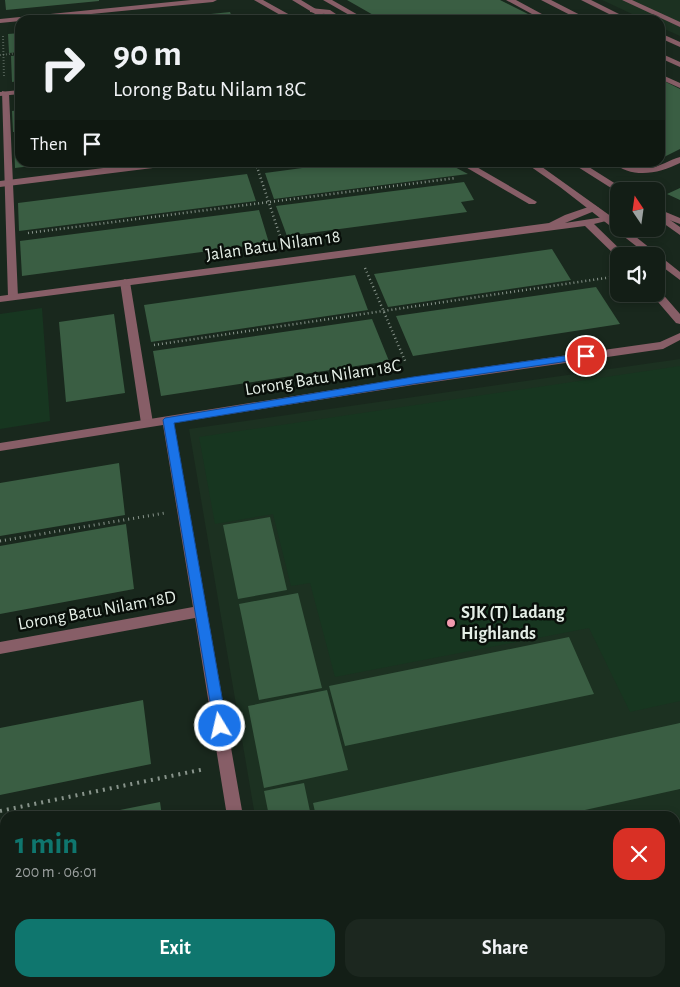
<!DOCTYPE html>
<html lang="en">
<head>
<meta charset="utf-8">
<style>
	body { margin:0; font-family:"Alegreya Sans",sans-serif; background:#1c271f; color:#f1f3f6; height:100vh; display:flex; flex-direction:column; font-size:19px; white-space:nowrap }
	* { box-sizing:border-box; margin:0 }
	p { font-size:16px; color:#9da2a1 }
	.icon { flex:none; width:28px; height:28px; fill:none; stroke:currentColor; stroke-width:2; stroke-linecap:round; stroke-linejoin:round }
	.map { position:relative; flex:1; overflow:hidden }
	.side { position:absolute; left:0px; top:811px; width:680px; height:176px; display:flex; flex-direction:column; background:#131e16; border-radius:15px 15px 0 0; box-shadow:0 2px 8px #0003,0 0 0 1px #323c35 }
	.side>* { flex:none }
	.banner { position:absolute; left:15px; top:15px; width:650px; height:152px; border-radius:15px; box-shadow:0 2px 8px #0003,0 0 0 1px #323c35; background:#131e16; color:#f1f3f6; overflow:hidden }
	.needle { width:32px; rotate:347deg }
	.controls { position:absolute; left:610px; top:182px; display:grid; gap:10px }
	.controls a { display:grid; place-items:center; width:55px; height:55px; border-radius:10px; background:#131e16; box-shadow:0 2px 8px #0003,0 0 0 1px #323c35; font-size:25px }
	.pin { position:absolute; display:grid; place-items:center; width:42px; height:42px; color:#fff; margin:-21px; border:2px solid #fff; border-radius:50%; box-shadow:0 1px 5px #0007 }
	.me { position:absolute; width:55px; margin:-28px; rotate:351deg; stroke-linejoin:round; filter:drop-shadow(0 0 4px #0008) }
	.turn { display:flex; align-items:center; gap:18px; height:105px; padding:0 15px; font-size:22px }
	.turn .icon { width:65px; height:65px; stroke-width:2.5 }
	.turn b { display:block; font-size:35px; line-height:42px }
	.then { display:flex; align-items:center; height:48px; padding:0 15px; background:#0003; gap:10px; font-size:19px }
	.round { display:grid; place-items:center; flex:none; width:52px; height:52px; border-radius:15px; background:#1c271f }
	.summary { display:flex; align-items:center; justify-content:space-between; height:85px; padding:0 15px }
	h1 { font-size:30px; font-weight:700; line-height:38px; color:#0f766e }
	.action { display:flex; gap:10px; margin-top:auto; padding:10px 15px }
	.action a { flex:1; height:58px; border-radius:15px; background:#0f766e; color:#fff; font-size:20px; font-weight:700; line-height:58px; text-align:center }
	.action a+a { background:#1c271f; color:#f1f3f6 }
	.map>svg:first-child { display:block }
</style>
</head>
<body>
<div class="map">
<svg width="680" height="987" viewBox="0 0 680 987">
	<rect width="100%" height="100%" fill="#19281d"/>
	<!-- built -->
	<path fill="#1c3121" d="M602,0H680V36L660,27V20H645Z
		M680,359V873L675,874V816H255L189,429Z"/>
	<!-- green -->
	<path fill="#173620" d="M42,308L50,421L0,429V314Z
		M680,366V701L630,712L589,628L335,677L310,583L291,586L273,514L215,524L199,437Z"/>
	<!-- building -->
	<path fill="#3a5e43" d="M5,0H99V1L6,10Z
		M347,0H500L540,20H382Z
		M230,12L233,20H163V19Z
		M20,33V52L9,53L8,34Z
		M20,55V81L12,82L11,56Z
		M660,79L680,89V149L660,159Z
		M20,110V132H13L12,111Z
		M20,137V162L48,164L15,168L14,138Z
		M347,162H423L425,165L447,163L468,174L274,199L265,173Z
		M630,162H652L641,168Z
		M247,174L256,201L19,231L18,203Z
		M464,182L474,200L461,202L467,212L287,236L276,206Z
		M680,188V200L667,194Z
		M259,210L269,243L22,276L20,241Z
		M552,249L571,280L388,307L374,274Z
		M355,275L368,310L151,342L144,305Z
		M596,287L620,324L413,356L396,316Z
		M114,314L125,393L66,402L59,322Z
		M372,319L389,361L161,396L153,351Z
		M119,463L125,515L0,536V483Z
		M270,517L287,590L238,599L223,525Z
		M126,524L134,589L0,614V546Z
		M298,593L322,688L259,700L239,604Z
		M569,637L594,694L345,746L329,686Z
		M327,690L348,770L264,788L248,706Z
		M143,700L151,764L0,795V728Z
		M680,723V789L585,810L587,816H316L313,803Z
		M304,783L311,816H269L264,791Z
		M160,802L162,816H96L95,815Z
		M5,835V918L0,919V836Z"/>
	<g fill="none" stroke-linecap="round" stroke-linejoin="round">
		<!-- path-far3 -->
		<path stroke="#88948b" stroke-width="2" stroke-dasharray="0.5 2.5" stroke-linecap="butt" d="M3,36L4,77
			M0,55L20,53
			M255,162L258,171"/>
		<!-- path-far2 -->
		<path stroke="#88948b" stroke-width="2.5" stroke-dasharray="1 3" stroke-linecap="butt" d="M258,170L283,245
			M28,233L456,178
			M365,268L406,363
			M154,345L619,276"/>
		<!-- path-far1 -->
		<path stroke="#88948b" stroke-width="3" stroke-dasharray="1 4" stroke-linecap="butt" d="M0,541L165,513"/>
		<!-- path -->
		<path stroke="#88948b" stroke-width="4" stroke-dasharray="2 5" stroke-linecap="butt" d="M0,811L205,769"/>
		<!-- service -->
		<path fill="#875e67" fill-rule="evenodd" d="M323,0H332L367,20H358Z
			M506,0H516L553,20H543Z
			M622,0H632L680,22V27Z
			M310,8L330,10L345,20H336L325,14L310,12Z
			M660,74L680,83V88L660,79Z
			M2,91L9,93L18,297L13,300L8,297Z
			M680,157V163C658,174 632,179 612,162C626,162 636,169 649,168C660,167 669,160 680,157Z
			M656,208L680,218V224L656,215Z
			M125,279L130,282L153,423L147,427L141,423L120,282Z"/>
		<!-- minor -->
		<path fill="#875e67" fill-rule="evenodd" d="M191,0H217L213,2L0,23V19Z
			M541,0H551L590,20H580Z
			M581,0H591L631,20H621Z
			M660,33L680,42V47L660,38Z
			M660,53L680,62V67L660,58Z
			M20,90V94L0,96V92Z
			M151,162H181L177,165L0,187V181Z
			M457,162H468L537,202L535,204H529Z
			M594,205L599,208L597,210L565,223L610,216V220L594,224L627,256H619L618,258L585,226L0,302V296L549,223L565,215Z
			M656,290L660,291L680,314V324L676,323L652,295L651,294H656Z
			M680,333V340L663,349L413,385L174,423L243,816H227L195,618L0,654V642L193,607L163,425L0,451V443L413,377L660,342Z
			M5,978V982H33L31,987H0V980Z"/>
		<!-- tertiary -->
		<path fill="#875e67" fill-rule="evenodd" d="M254,0H263L299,20H289Z
			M292,0H301L334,20H325Z
			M524,162H535L619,222V229H626L680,272V280L656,262V256H649L560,187Z
			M570,162H581L627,191H619V193Z
			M656,210L680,227V235L656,218Z
			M680,895V911L675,912V896Z
			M680,964V982L675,983V965Z
			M323,982H357L355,987H321Z
			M386,982H404L405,987H387Z
			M617,982H651L649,987H615Z"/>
	</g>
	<!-- route -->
	<path fill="#1a73e8" stroke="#114b97" d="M586,353L591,356L589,358L413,384L174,423L227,726L225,731L220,732L215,731L163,420L165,418L413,377Z"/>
	<!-- markers -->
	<circle fill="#f29aae" stroke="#090f0a" stroke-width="2" cx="451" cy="623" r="5"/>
	<g text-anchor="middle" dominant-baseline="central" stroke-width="5" stroke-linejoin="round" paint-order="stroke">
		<!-- street labels -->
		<g font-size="18" fill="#e4eee6" stroke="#090f0a">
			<text transform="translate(273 246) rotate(-8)">Jalan Batu Nilam 18</text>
			<text transform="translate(323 378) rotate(-9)">Lorong Batu Nilam 18C</text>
			<text transform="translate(97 611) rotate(-10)">Lorong Batu Nilam 18D</text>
		</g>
		<!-- poi labels -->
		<g font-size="18" font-weight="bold" fill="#e4eee6" stroke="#090f0a" text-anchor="start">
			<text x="461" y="613">SJK (T) Ladang<tspan x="461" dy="21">Highlands</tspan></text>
		</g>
	</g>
</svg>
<div class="controls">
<a><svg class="needle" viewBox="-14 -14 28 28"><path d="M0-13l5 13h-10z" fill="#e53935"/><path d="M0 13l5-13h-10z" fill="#9da2a1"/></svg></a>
<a><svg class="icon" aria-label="sound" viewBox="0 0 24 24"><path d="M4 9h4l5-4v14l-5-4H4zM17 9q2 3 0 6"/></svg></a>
</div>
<div class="pin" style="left:586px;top:356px;background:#d93025"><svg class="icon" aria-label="arrive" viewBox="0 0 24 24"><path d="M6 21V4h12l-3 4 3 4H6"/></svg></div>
<svg class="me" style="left:220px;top:726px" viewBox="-20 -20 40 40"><circle r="17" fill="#1a73e8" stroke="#fff" stroke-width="3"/><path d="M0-11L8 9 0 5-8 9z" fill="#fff"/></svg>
<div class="banner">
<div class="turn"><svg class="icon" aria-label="right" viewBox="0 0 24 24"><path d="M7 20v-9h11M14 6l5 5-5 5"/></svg><div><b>90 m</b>Lorong Batu Nilam 18C</div></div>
<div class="then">Then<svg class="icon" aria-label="arrive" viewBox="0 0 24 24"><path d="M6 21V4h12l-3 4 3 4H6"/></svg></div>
</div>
<section class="side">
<div class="summary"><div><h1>1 min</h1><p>200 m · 06:01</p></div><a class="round" style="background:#d93025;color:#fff"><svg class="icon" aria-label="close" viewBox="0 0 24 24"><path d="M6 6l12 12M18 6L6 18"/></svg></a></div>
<div class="action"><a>Exit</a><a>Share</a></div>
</section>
</div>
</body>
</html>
